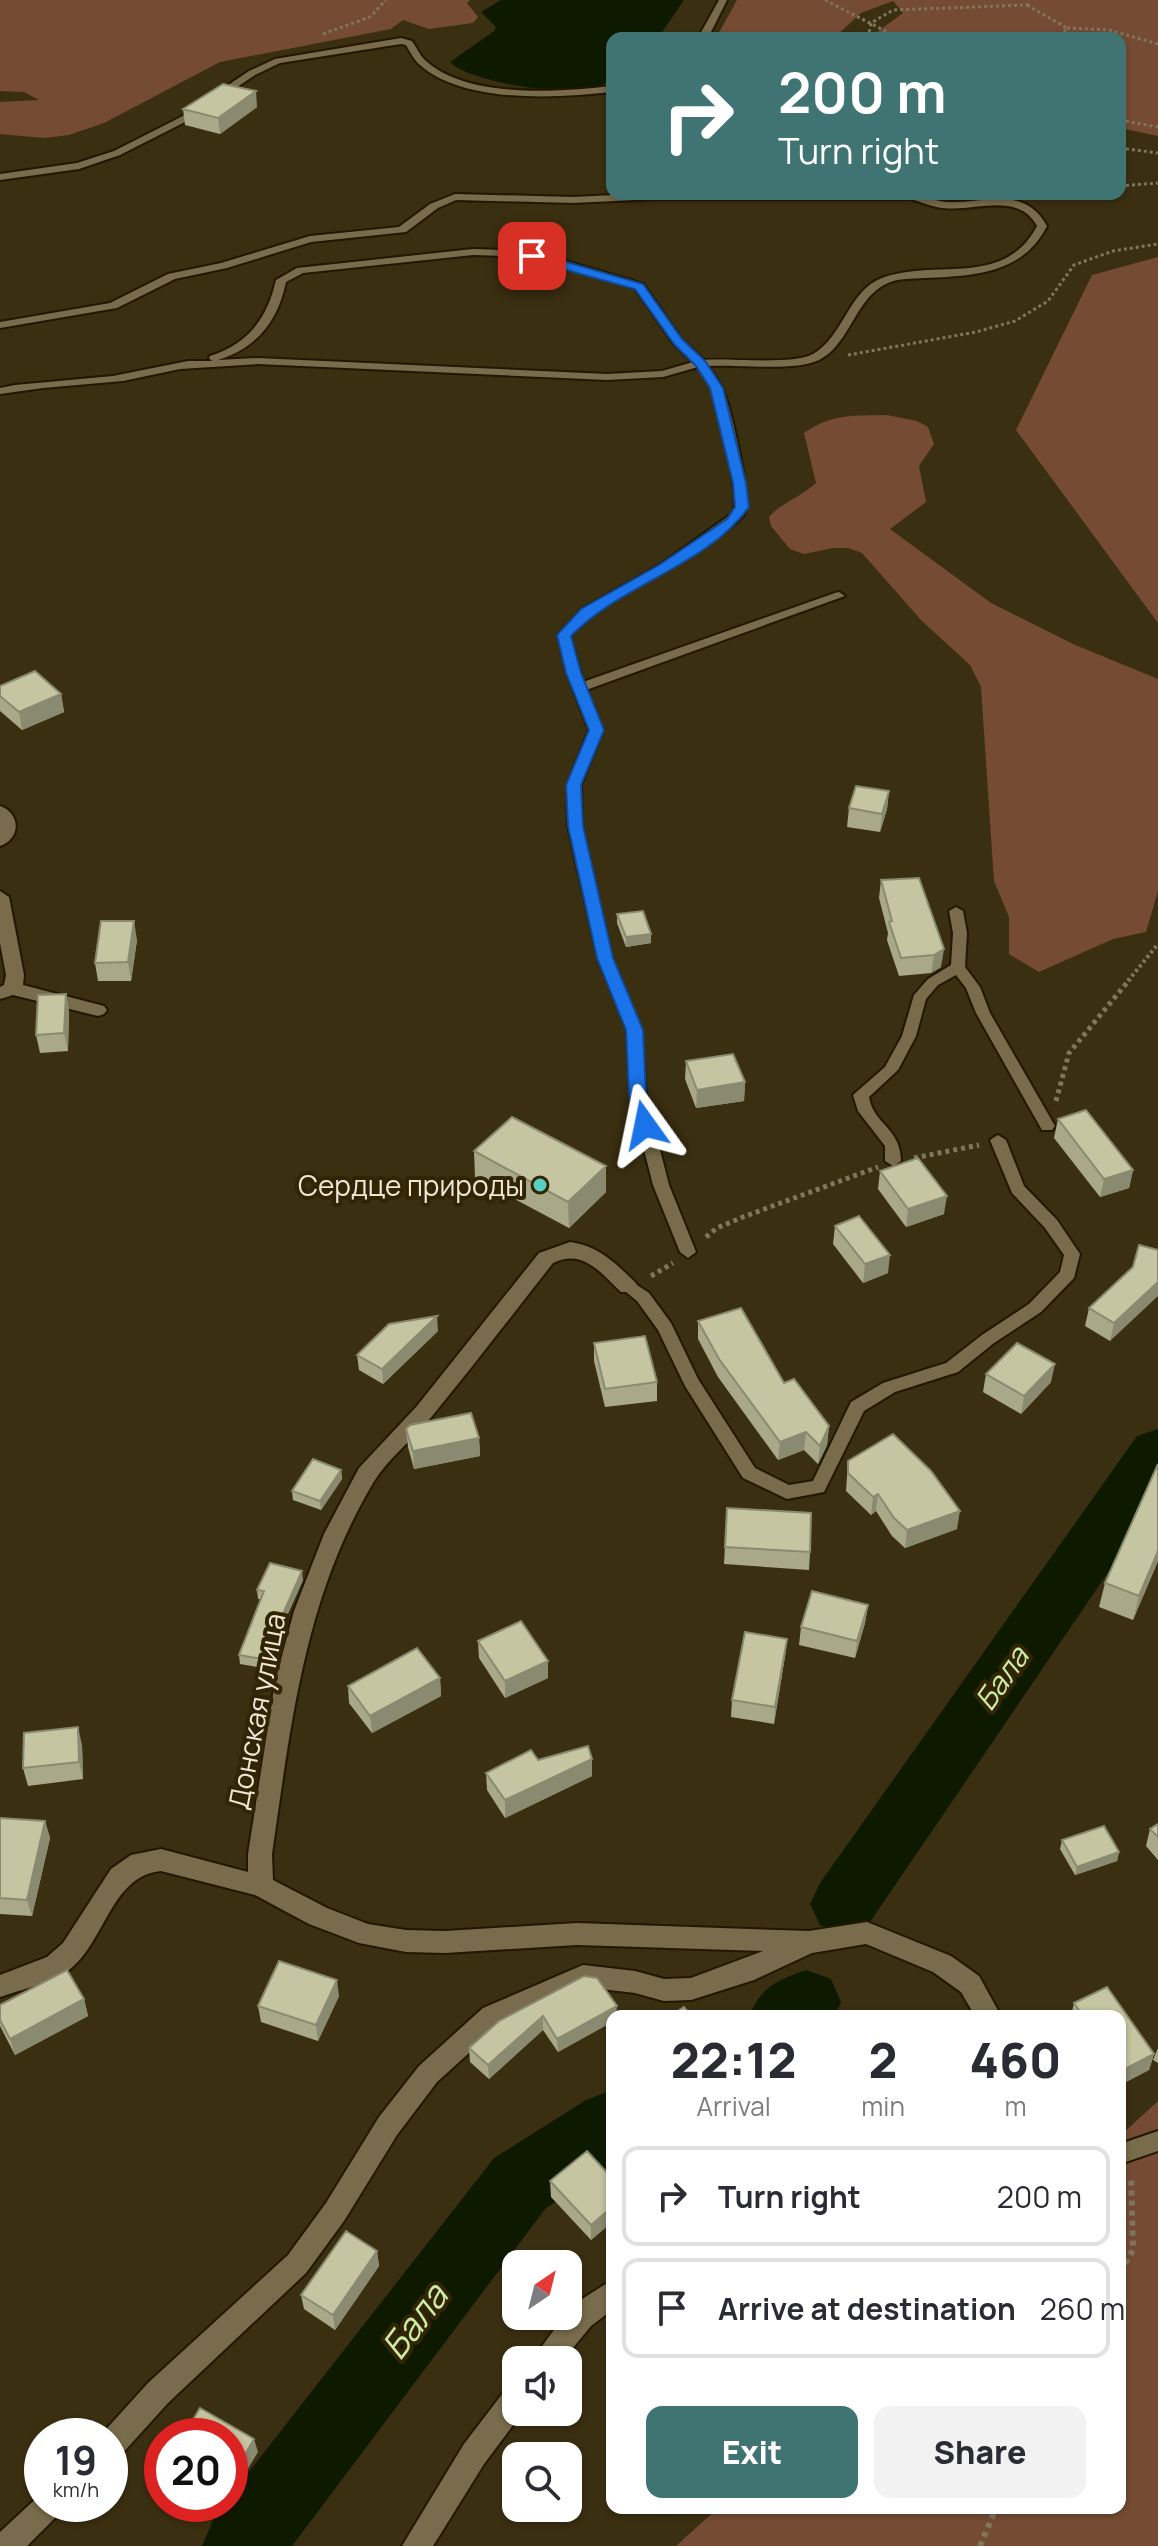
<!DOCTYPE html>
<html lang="en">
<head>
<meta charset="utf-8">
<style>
	body { margin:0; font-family:Manrope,sans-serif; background:#f2f2f3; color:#2b2b33; height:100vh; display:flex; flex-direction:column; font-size:30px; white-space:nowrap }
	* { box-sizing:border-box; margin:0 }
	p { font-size:26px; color:#7c7c81 }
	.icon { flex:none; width:44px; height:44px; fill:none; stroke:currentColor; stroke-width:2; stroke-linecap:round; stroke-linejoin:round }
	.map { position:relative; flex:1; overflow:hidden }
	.drawer { position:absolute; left:606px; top:2010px; width:520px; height:504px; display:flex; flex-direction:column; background:#fff; border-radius:16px; box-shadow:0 2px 6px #0004 }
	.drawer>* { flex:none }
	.hud { position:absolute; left:606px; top:32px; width:520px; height:168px; border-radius:16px; box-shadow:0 2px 6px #0004; background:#3f7473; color:#fff; overflow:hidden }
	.needle { width:52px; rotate:35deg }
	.buttons { position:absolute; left:502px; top:2250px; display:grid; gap:16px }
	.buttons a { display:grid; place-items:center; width:80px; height:80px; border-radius:16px; background:#fff; box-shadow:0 2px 6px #0004; font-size:40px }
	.speed { position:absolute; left:24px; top:2418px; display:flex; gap:16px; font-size:40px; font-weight:700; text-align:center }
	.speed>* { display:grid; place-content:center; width:104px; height:104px; border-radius:50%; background:#fff; box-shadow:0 2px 6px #0004; line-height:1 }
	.speed small { font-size:20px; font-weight:400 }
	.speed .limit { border:12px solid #d22; background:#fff; color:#111 }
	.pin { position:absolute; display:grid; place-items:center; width:68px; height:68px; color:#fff; margin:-34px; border-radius:16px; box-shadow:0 4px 12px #0006 }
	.me { position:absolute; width:88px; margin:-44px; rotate:348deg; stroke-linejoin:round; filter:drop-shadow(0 0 6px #0008) }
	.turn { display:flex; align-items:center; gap:28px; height:168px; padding:0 40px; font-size:36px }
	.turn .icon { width:104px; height:104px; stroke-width:2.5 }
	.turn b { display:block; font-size:56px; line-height:68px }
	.eta { display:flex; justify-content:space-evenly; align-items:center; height:136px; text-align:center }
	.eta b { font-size:48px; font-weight:800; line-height:56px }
	.button { display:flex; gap:16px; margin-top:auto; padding:16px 40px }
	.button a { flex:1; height:92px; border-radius:16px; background:#3f7473; color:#fff; font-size:32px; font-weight:800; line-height:92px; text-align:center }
	.button a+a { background:#f2f2f3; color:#2b2b33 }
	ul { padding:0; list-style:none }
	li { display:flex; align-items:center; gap:24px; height:100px; margin:0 16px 12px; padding:0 24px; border:4px solid #e1e1e2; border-radius:16px }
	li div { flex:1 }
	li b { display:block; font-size:30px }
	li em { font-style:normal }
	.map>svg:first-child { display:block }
</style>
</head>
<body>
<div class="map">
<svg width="1158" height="2546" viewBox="0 0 1158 2546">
	<rect width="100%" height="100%" fill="#3b2f11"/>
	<!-- forest -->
	<path fill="#764b33" d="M0,0H470L467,3L478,17L473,23L429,29L403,20L391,29L220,62L104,123L69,135L44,138L0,134V102L39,100L24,92L0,91Z
		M737,0H1158V136L1120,128V38L873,35L903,13L893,1L861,13L838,34L839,38H716Z
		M1158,257V623L1016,430L1092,275Z
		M887,415L917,421L928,427L934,444L919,466L926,502L890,529L991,603L1073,644L1158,679V891L1146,932L1113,939L1039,972L1009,954V917L994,881L981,687L970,665L921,620L862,553L848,548H833L804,554L790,549L771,526L769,517C781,503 801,497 816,483L804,433C833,413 853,416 887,415Z
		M1158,2101V2546H676L718,2508H1120V2136Z"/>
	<!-- water -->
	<path fill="#0e1a00" d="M501,0H684L658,38H612C612,48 616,73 609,80C589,103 469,83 450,62L494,31L496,27L481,12Z"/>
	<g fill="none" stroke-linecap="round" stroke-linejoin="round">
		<!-- river -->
		<path fill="#0e1a00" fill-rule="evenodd" d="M1158,1429V1499L868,1925L844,1934L820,1925L810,1904L820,1883L1137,1436Z
			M806,1970L831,1979L841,2002L835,2016H749C762,1986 776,1981 806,1970Z
			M612,2090V2165L546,2208L292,2546H202L214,2518L224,2504H230V2496L494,2158L586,2100Z"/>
		<!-- lane casing -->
		<g stroke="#221700" stroke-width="4">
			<path id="lane" d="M719,0H727L708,38H698Z
				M401,38L412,41C417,48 420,56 426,61C468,99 560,92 612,86V92C557,98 464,104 420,65C414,60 410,52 406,45L401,44L280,63L255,75L187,121L120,155L79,169L0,180V174L77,163L114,151L181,117L249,71L275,59Z
				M635,194H916C926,197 936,201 946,202C985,204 1024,184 1047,226C1023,274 973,276 924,278C913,279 898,278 888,283C855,297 850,345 819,360C795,372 737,364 708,366C713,373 718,380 722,387C731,406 752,498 744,515C694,565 619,585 570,636L583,682L835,593L839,592L845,596L586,690L603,730L581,785L582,826L612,958L641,1030L646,1095L669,1185L696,1252L688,1258L680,1252L653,1185L630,1095L627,1030L598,958L568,826L567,785L589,730L567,673L558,635L582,609L660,565L733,513C741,498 719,408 712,389C709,381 703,374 698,367L663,377L607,380L258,364L180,369L123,381L43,388L0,394V388L15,385L113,376L188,361H212L209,358L210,356C248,344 267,319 276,280L297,268L473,249L505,250L562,260L643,284L682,340L704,360C729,358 794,365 813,354C843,337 849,290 882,278C935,258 1004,289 1037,226C1018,191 975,212 943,208C932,207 921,202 911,199H656L573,203L456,200L438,208L406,232L311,242L227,268L175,279L117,308L0,328V322L110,303L168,274L221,263L310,236L399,227L430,204L455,194L573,197ZM473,255L505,256L560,266L635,288L674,344L693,362L662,371L607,374L258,358L218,360C257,348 278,321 286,282L303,273Z
				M956,907L963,911L967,933L965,967L980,987L990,1013L1055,1126L1052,1130H1042L976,1013L966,988L956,975L938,985L926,999L916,1036L898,1070L869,1097C873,1124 901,1128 901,1161L893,1166L885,1161V1146L858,1111L853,1095L885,1067L902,1036L914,995L928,979L951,965L953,933L949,911Z
				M998,1135L1006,1140L1024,1186L1057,1220L1080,1254L1074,1278L1041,1312L994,1343L958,1372L895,1392L864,1411L824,1492L787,1499L743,1478L685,1386L658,1330L637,1301L620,1287L622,1283H634L649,1293L671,1323L698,1379L755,1468L789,1485L813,1481L851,1402L883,1383L946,1363L982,1335L1029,1304L1060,1272L1064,1255L1045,1228L1012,1193L990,1140Z
				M1158,2131V2151L1120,2164V2144Z"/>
		</g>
		<!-- street casing -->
		<g stroke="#221700" stroke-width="4">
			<path id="street" d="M0,806C21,813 21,839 0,846Z
				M0,891L9,897L24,975L23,985L104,1006L107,1010L104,1014L98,1016L13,995L0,999V987L4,985L6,975L0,943Z
				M570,1242C599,1246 615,1263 635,1282L638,1287L635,1292H621C601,1273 583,1248 553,1263C513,1314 474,1365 433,1415C415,1438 388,1458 373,1483C304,1599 291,1724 272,1854L273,1880L327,1908L368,1924L406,1930L445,1931L577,1923L809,1931L867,1922L951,1956L979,1976L1001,2016H975L961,1992L933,1972L866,1944L812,1953L754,1980L691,2000L664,2001L635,1993L584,1987L501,2024L437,2082L397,2135L344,2221L306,2273L168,2403L120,2456L110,2460V2436H100L148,2383L288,2255L326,2203L379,2117L419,2066L483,2008L583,1965L635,1971L664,1979L691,1978L763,1951L577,1945L445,1953L406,1952L359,1943L309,1924L255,1895L161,1871C109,1876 105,1947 65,1973C47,1984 20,1990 0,1997V1975L47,1957L63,1943L111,1869L131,1855L161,1849L248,1872V1854L275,1682L294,1611L324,1534L359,1468L417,1406L539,1253Z
				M612,2280V2310L591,2326L563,2360H532L564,2316H568L571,2306Z
				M516,2385V2412H523L484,2464L433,2546H402L464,2444L506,2389Z
				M42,2493V2504H63L59,2514L27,2546H0V2532Z"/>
		</g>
		<!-- path-far3 -->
		<path stroke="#80765d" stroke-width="3" stroke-dasharray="3 3" stroke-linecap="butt" d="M825,0L899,38
			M1027,5L1067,28L1060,38
			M1067,28L1109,30L1158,44
			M323,34L370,17L386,0
			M868,38L871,23L893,10L1027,5L1029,0
			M1120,120L1158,127
			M1120,148L1158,153
			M1120,186L1158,183
			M1041,195L1053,194
			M848,355L976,332L1015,321L1048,301L1074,265L1113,251L1158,244"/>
		<!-- path-far2 -->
		<path stroke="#80765d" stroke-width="4" stroke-dasharray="3 3" stroke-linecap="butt" d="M1128,981L1158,944"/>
		<!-- path-far1 -->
		<path stroke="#80765d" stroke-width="5" stroke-dasharray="4 4" stroke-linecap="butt" d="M1056,1101L1069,1053L1130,979
			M914,1158L979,1145
			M706,1237L717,1228L743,1217L878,1167
			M651,1276L673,1263"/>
		<!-- path -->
		<path stroke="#80765d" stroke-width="6" stroke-dasharray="5 5" stroke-linecap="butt" d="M1120,2272L1133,2250L1131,2176
			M980,2546L996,2508"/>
		<!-- lane -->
		<use href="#lane" fill="#796c4c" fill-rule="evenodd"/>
		<!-- street -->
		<use href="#street" fill="#796c4c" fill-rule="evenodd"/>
	</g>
	<!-- wall -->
	<path fill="#a9a98a" d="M257,107L220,134L185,125L183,109Z
		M0,686L61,694L64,712L22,730L0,711Z
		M889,791L887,809L880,832L847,827L849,808Z
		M919,878L941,967L931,973L899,976L887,940L888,933L879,898L881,880Z
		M617,914L651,943L626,947L617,923Z
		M137,940L131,981H98L95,963Z
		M66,994L69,1012L68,1051L40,1053L36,1035Z
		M686,1061L745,1082L744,1101L696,1108L685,1079Z
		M1058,1119L1133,1170L1129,1188L1100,1197L1054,1138Z
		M474,1151L606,1192L569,1228L475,1178Z
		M880,1171L944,1214L906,1227L878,1189Z
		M835,1226L888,1273L863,1283L833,1244Z
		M1158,1250L1110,1341L1085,1326L1089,1308Z
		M698,1321L784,1383L829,1426L827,1445L818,1464L804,1450L778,1460L718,1377L698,1339Z
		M438,1331L383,1384L359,1370L357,1355Z
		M594,1343L657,1382V1401L605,1407L594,1361Z
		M986,1374L1051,1382L1021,1414L983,1392Z
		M406,1429L479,1438L480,1456L414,1469L408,1447Z
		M848,1461L957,1529L905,1548L892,1536L876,1511L871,1515L846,1491Z
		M341,1470L342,1479L321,1510L293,1500L292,1491Z
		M727,1508L810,1552L809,1570L724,1564Z
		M1158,1561L1133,1620L1099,1607L1105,1583Z
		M303,1580L278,1636V1643L269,1669L240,1664L239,1655L261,1599H258L257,1590Z
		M868,1605L865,1623L855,1658L799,1645L801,1627Z
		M787,1639L785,1656L774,1724L731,1717L732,1700Z
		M478,1641L548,1661V1678L505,1698L479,1658Z
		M440,1678L441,1696L372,1733L349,1703L348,1686Z
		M82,1745L83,1779L28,1786L23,1768Z
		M592,1759V1776L505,1818L487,1790L486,1773L538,1760Z
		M0,1818L45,1821L50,1838L32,1916L0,1914Z
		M1158,1824V1860L1146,1846L1150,1829Z
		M1062,1840L1119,1852L1117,1861L1075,1875L1060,1849Z
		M584,1976L612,2016V2022L558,2052L543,2030L489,2079L470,2062L469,2048Z
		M1107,1987L1154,2054L1149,2070L1120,2085V2016H1071L1074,2003Z
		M339,1996L318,2041L261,2022L258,2006Z
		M84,1999L88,2016L15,2055L0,2026V2005Z
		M1158,2048V2063L1153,2060Z
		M612,2178V2222L591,2240L551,2197L550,2181Z
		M377,2251L379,2266L335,2330L304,2309L301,2295Z"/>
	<!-- shaded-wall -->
	<path fill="#8a8a71" d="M256,91L257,107L220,134L218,118Z
		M61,694L64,712L22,730L19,712Z
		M889,791L887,809L880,832L882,814Z
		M134,921L137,940L131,981L128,962Z
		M651,934V943L626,947V937Z
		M944,949L941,967L931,973L934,955Z
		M66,994L69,1012L68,1051L64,1033Z
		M745,1082L744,1101L696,1108L697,1090Z
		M606,1166V1192L569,1228L568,1202Z
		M1133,1170L1129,1188L1100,1197L1104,1179Z
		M947,1196L944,1214L906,1227L908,1209Z
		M890,1255L888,1273L863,1283L865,1264Z
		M1158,1282V1296L1110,1341L1114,1323Z
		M437,1316L438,1331L383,1384L382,1369Z
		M1055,1364L1051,1382L1021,1414L1024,1396Z
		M829,1426L827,1445L818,1464L820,1446Z
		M806,1432L804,1450L778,1460L780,1442Z
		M479,1438L480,1456L414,1469L413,1451Z
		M341,1470L342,1479L321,1510L320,1501Z
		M878,1494L876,1511L871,1515L873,1497Z
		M960,1511L957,1529L905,1548L907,1530Z
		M1158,1551V1561L1133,1620L1139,1596Z
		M302,1571L303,1580L278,1636V1643L269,1669L268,1660L274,1634Z
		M868,1605L865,1623L855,1658L857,1641Z
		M787,1639L785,1656L774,1724L775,1707Z
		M548,1661V1678L505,1698V1681Z
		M440,1678L441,1696L372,1733L370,1716Z
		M78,1727L82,1745L83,1779L79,1762Z
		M592,1759V1776L505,1818V1800Z
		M45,1821L50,1838L32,1916L27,1900Z
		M1119,1852L1117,1861L1075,1875L1077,1867Z
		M337,1980L339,1996L318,2041L316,2025Z
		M84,1999L88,2016L15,2055L10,2039Z
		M617,2006L616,2016H612V2022L558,2052L557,2039Z
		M543,2016V2030L489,2079L488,2065Z
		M1154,2054L1149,2070L1120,2085L1121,2071Z
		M612,2207V2222L591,2240V2225Z
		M377,2251L379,2266L335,2330L333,2315Z
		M254,2439L258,2452L230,2499V2480Z"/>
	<!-- building -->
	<path fill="#c5c5a1" stroke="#8a8a71" stroke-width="2" d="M223,84L256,91L218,118L183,109Z
		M35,671L61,694L19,712L0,696V686Z
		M856,786L889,791L882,814L849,808Z
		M919,878L944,949L934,955L901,958L889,922L892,921L881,880Z
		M643,911L651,934L626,937L617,914Z
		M101,921H134L128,962L95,963Z
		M66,994L64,1033L36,1035L38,995Z
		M733,1054L745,1082L697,1090L686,1061Z
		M1086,1110L1133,1170L1104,1179L1058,1119Z
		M512,1117L606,1166L568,1202L474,1151Z
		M918,1158L947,1196L908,1209L880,1171Z
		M859,1216L890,1255L865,1264L835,1226Z
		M1139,1245L1158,1250V1282L1114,1323L1089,1308L1133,1267Z
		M741,1308L784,1383L794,1379L829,1426L820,1446L806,1432L780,1442L719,1359L698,1321Z
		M437,1316L382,1369L357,1355L389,1324Z
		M645,1336L657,1382L605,1389L594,1343Z
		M1017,1343L1055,1364L1024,1396L986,1374Z
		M471,1413L479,1438L413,1451L406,1429L410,1425Z
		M893,1434L931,1471L960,1511L907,1530L894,1518L878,1494L873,1497L848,1473V1461Z
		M313,1459L341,1470L320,1501L292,1491Z
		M1158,1464V1551L1139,1596L1105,1583Z
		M727,1508L811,1513L810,1552L725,1547Z
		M270,1563L302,1571L274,1634H277L268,1660L239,1655L264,1591L257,1590Z
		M812,1591L868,1605L857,1641L801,1627Z
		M521,1621L548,1661L505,1681L478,1641Z
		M745,1632L787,1639L775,1707L732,1700Z
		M417,1648L440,1678L370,1716L348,1686Z
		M78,1727L79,1762L23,1768L24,1733Z
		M588,1746L592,1759L505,1800L486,1773L531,1750L538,1760Z
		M0,1818L45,1821L27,1900L0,1898Z
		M1158,1824V1837L1150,1829Z
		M1104,1826L1119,1852L1077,1867L1062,1840Z
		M279,1961L337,1980L316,2025L258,2006Z
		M67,1970L84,1999L10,2039L0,2020V2005Z
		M584,1976L597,1978L617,2006L557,2039L543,2016L488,2065L469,2048L499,2021Z
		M1107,1987L1154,2054L1121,2071L1120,2069V2016H1083L1074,2003Z
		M684,2007L691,2016H670Z
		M587,2151L612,2178V2207L591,2225L550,2181Z
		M346,2231L377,2251L333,2315L301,2295Z
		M200,2408L254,2439L230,2480V2436H183Z"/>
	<!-- route -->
	<path fill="#1a73e8" stroke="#114b97" stroke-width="2" d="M532,252L643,284L682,339L705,361L723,388L746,483L749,507C707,566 621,584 571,636L581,673L604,730L581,785L583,826L613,958L643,1030L646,1095L654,1125L645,1131L637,1125L629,1095L626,1030L597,958L568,826L566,785L589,730L566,673L557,635L581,609L659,565L727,519L735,507L733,483L710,388L696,366L674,344L635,289L527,259L526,256Z"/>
	<!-- markers -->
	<circle fill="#57cec1" stroke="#312506" stroke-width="3" cx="540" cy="1185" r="8"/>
	<g text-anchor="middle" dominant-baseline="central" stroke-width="8" stroke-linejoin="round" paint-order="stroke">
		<!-- poi labels -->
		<g font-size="28" fill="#efe8d7" stroke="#312506" text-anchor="end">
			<text x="524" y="1185">Сердце природы</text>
		</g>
		<!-- street labels -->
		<g font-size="28" fill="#efe8d7" stroke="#312506">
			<text transform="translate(256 1711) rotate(-79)">Донская улица</text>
		</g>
		<!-- water labels -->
		<g font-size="30" font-style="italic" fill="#cceba4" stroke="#312506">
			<text transform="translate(1001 1678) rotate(-55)">Бала</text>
		</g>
		<!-- near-water labels -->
		<g font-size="36" font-style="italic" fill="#cceba4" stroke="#312506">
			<text transform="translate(414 2321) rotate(-53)">Бала</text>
		</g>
	</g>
</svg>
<div class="buttons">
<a><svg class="needle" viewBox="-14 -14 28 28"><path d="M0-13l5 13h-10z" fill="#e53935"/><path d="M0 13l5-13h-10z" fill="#7c7c81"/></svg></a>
<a><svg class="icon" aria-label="sound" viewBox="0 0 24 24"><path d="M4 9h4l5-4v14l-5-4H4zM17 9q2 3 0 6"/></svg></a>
<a><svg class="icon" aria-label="search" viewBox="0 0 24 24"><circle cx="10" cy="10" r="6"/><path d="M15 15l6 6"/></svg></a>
</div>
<div class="speed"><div>19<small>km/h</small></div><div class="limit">20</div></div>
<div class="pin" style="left:532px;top:256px;background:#d93025"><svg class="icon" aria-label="arrive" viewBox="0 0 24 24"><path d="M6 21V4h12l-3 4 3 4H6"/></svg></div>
<svg class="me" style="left:645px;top:1125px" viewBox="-20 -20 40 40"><path d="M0-17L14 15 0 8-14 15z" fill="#1a73e8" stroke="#fff" stroke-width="4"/></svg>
<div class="hud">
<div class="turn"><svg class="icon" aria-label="right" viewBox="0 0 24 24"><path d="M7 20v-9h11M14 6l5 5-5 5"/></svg><div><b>200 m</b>Turn right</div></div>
</div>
<section class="drawer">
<div class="eta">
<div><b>22:12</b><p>Arrival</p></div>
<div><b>2</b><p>min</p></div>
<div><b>460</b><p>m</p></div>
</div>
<ul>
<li><svg class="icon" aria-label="right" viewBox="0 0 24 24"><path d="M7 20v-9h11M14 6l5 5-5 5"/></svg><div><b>Turn right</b></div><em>200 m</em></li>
<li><svg class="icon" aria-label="arrive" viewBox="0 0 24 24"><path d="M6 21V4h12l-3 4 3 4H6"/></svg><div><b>Arrive at destination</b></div><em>260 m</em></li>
</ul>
<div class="button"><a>Exit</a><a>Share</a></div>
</section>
</div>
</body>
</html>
